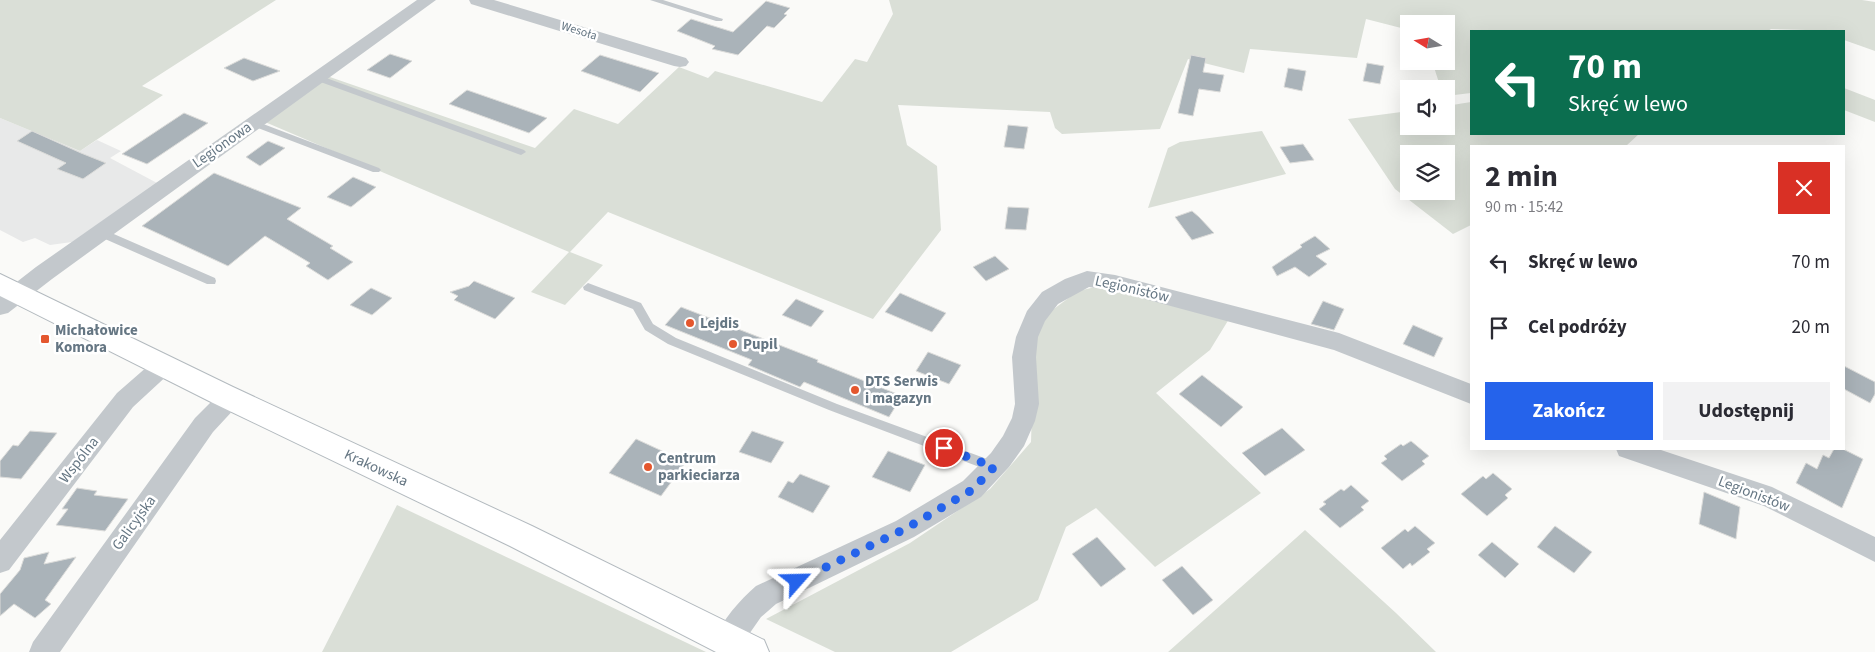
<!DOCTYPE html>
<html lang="pl">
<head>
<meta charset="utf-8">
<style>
	body { margin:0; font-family:"Source Sans 3",sans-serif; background:#f2f2f3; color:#2b2b33; height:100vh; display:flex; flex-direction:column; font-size:19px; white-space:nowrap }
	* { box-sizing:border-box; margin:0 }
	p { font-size:16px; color:#7c7c81 }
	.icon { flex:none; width:28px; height:28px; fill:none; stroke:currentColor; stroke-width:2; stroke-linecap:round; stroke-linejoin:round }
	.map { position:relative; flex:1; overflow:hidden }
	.details { position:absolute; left:1470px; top:145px; width:375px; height:305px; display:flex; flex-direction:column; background:#fff; border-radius:0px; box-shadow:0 5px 20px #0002 }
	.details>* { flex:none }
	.top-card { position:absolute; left:1470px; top:30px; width:375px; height:105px; border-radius:0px; box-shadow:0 5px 20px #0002; background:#0b6e4f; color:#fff; overflow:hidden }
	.needle { width:32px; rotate:281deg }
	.fabs { position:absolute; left:1400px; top:15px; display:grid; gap:10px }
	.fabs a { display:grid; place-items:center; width:55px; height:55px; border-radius:0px; background:#fff; box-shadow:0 5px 20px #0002; font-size:25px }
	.pin { position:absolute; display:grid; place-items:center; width:42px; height:42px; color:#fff; margin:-21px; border:2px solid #fff; border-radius:50%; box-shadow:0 1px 5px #0007 }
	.me { position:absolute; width:55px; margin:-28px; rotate:65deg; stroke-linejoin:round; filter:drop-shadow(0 0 4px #0008) }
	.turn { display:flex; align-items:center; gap:18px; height:105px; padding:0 15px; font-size:22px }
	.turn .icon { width:65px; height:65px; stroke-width:2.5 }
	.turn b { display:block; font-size:35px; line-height:42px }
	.round { display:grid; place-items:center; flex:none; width:52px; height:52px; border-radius:0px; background:#f2f2f3 }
	.overview { display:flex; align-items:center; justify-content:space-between; height:85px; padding:0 15px }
	h1 { font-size:30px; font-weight:700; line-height:38px }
	.button { display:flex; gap:10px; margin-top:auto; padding:10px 15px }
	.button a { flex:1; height:58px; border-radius:0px; background:#2563eb; color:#fff; font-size:20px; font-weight:700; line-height:58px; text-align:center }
	.button a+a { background:#f2f2f3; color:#2b2b33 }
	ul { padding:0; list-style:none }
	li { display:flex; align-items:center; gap:15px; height:65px; padding:0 15px }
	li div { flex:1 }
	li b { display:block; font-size:19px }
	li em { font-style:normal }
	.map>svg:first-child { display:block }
</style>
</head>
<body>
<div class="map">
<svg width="1875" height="652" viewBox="0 0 1875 652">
	<rect width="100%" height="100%" fill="#fafaf8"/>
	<!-- built -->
	<path fill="#e8e9e9" d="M0,118L80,151L97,140L121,151L110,158L157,183L72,242L50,245L35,238L23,242L0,230Z"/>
	<!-- green -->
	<path fill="#dadfd7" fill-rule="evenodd" d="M0,0H276L142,86L163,95L80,151L0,118Z
		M889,0H1862L1875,2V51L1844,40V31L1771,29L1768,31H1471V93L1446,96V89H1441L1432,61H1446V24H1409V30L1366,19L1357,58L1250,49L1244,73L1188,59L1160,129L1062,134L1055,128L1050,112L898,105L907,145L937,166L941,230L873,319L608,212L570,252L603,265L565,305L531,292L569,252L265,122L327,76L535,148L574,109L618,124L679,67L708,78L715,71L822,102L855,59L867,62L893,14Z
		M1844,88L1875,100V122L1844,110Z
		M1471,102V134H1639L1626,146H1471V225L1453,234L1395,189L1348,119L1409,111V126H1446V106ZM1409,154H1446V191H1409Z
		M1262,131L1286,174L1148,208L1168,148L1180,142Z
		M1100,286L1229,319L1210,350L1156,393L1261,493L1155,567L1096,508L1066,527L1038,600L951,652H835L766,619L910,543L990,489L1031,442L1034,343L1043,317L1078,291Z
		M397,505L706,652H322Z
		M1305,530L1396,613L1436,652H1168Z"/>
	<!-- building -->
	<path fill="#aab3b9" stroke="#dcdcda" d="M766,1L790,8L784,14L787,15L774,28L767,26L738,55L712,49L715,46L677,31L691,19L733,32Z
		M390,54L412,61L390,78L367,70Z
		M600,55L659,73L640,92L581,71Z
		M1191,55L1206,58L1203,72L1224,75L1220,92L1199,89L1193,116L1178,113Z
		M244,58L280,71L253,81L224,68Z
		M1367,63L1384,66L1380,84L1363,81Z
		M1288,68L1306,71L1302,91L1284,87Z
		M467,90L516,107L547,118L529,133L449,104Z
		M184,113L208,123L147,164L122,154Z
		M1008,125L1028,127L1024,149L1004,147Z
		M32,131L81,153L106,163L83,179L57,169L66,163L17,141Z
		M268,141L285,148L260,166L246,157Z
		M1303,144L1314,160L1290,163L1280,147Z
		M214,173L301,208L287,219L333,246L330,248L353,262L328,280L306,266L310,263L265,236L228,266L142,226Z
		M353,177L376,187L351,207L327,197Z
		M1008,207L1029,208L1026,230L1005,229Z
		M1192,211L1199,217L1214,233L1192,240L1175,217Z
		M1315,236L1330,249L1316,256L1327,264L1309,277L1295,267L1277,276L1272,267L1302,247L1300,245Z
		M995,256L1009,269L986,281L973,267Z
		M474,281L515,298L495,319L454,300L458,296L450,292L469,286Z
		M371,288L392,298L372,315L350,305Z
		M900,293L946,313L932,332L885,312Z
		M796,299L824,311L811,327L782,315Z
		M1323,301L1344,309L1334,330L1311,324Z
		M681,307L818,360L817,362L902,396L889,417L804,382L800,387L748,365L752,360L665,325Z
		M1413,325L1443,338L1434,357L1403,344Z
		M928,352L961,365L949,384L916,371Z
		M1844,366L1875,382V394L1870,403L1844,389Z
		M1202,375L1243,407L1221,427L1179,394Z
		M1282,428L1305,450L1265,476L1242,453Z
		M30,431L57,433L21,479L0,477V461L13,445L18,446Z
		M752,431L784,442L771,463L739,452Z
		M636,439L686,462L661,496L609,473Z
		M1411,441L1429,456L1422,461L1425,464L1402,481L1381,463L1387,459L1384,456L1401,444L1403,446Z
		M1834,449H1843L1863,459L1842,508L1796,483L1806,463L1817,469L1823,455L1829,458Z
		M888,451L925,465L910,492L872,477Z
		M1493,473L1512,489L1505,495L1508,498L1487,516L1461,494L1483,476L1486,479Z
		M800,474L830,486L813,513L778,497L788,481L793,483Z
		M1351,485L1369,501L1361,507L1364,510L1340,528L1319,509L1326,504L1323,502L1341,489L1344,491Z
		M77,488L97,491L94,495L128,499L105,531L56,525L68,509H62Z
		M1704,492L1740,507L1736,539L1699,524Z
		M1415,526L1435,543L1427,549L1430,552L1412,566L1410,563L1403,569L1381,548L1405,529L1408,532Z
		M1555,526L1592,552L1574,573L1537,547Z
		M1097,537L1126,569L1101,587L1072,554Z
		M1492,542L1519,564L1505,578L1478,555Z
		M49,552L44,564L76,557L45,600L51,604L35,618L14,604L0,616V594L20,570L24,558Z
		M1182,566L1213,600L1193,615L1162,580Z"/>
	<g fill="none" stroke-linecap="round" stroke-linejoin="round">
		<!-- secondary casing -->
		<g stroke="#b3babf" stroke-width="2">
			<path id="secondary" d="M0,274L233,387L532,526L764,640L769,652H716L510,546L213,403L0,296Z"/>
		</g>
		<!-- lane -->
		<path fill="#c3c8cc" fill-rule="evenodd" d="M650,0H663L723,19L722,21H716Z
			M318,75L524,150L526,152L521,155L518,154L315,80L314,78Z
			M253,120L379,168L381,170L379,172H373L250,125L248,123Z
			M100,228L215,278L216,281L215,284H207L96,235L95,232L96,229Z
			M588,283L641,303L653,324L676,338L837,404L998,463L1000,467L998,471L994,472L990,471L829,410L668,344L645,330L633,309L584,290L583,287Z"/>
		<!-- street -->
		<path fill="#c3c8cc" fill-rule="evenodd" d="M417,0H436L52,279L8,313L0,315V295L36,267Z
			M469,0H494L686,58L689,62L686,66L680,67L674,66L471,4Z
			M1087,271L1115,275L1339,333L1471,384V404L1334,350L1115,291L1089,287L1058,304L1045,321L1038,337L1036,357L1039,404L1035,421L1024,446L1009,467L981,497L914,537L776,604L761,617L738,650L732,652L718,650L714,640C723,619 739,601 756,586L896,521L963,481L991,453L1003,436L1012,418L1015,404L1012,357L1016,337L1027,311L1042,292L1065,279Z
			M164,356L172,359L176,365L172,371L133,407L9,570L0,573V540L117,393L156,359Z
			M230,388L238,391L242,398L238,405L213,432L60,652H29L33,642L195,418L222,391Z
			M1616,449H1658L1772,487L1875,537V562L1764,506L1619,456Z"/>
		<!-- secondary -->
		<use href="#secondary" fill="#fff" fill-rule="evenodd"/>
	</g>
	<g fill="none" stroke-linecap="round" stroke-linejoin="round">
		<!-- route -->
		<path stroke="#2563eb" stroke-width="9" stroke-dasharray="0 16.2" d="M797,581L905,529L972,490L994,467L944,448"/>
	</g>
	<!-- markers -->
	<g fill="#e4572e" stroke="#fff" stroke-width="2">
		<circle cx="690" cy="323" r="5"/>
		<rect x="40" y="334" width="10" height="10" rx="2.5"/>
		<circle cx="733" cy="344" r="5"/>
		<circle cx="855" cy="390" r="5"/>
		<circle cx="648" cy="467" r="5"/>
	</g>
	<g text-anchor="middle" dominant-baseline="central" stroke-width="5" stroke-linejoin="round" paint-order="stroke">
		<!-- far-street labels -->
		<g font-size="12" fill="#657683" stroke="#fff">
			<text transform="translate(579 31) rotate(17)">Wesoła</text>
		</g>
		<!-- street labels -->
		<g font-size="15" fill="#657683" stroke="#fff">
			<text transform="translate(222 145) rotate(-35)">Legionowa</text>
			<text transform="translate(1132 289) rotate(13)">Legionistów</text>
			<text transform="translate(79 460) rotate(-52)">Wspólna</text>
			<text transform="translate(376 468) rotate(25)">Krakowska</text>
			<text transform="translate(1754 494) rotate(21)">Legionistów</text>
			<text transform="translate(134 523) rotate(-54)">Galicyjska</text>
		</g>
		<!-- poi labels -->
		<g font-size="15" font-weight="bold" fill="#657683" stroke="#fff" text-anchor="start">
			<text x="700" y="323">Lejdis</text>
			<text x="55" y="330">Michałowice<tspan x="55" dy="17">Komora</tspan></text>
			<text x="743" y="344">Pupil</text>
			<text x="865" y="381">DTS Serwis<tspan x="865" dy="17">i magazyn</tspan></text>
			<text x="658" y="458">Centrum<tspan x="658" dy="17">parkieciarza</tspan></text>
		</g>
	</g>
</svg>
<div class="fabs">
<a><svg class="needle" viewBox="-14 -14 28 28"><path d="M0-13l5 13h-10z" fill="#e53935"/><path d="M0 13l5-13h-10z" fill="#7c7c81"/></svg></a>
<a><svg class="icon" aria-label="sound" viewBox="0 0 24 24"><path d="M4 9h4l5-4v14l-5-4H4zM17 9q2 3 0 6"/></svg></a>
<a><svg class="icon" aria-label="layers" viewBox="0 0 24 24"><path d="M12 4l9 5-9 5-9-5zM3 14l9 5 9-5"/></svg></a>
</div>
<div class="pin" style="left:944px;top:448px;background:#d93025"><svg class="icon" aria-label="arrive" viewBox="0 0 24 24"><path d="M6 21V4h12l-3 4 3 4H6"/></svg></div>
<svg class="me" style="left:797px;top:581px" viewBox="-20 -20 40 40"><path d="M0-17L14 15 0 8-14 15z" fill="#2563eb" stroke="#fff" stroke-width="4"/></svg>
<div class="top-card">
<div class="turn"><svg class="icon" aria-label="left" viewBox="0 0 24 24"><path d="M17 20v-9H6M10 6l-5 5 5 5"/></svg><div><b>70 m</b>Skręć w lewo</div></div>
</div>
<section class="details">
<div class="overview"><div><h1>2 min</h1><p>90 m · 15:42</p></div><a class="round" style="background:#d93025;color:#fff"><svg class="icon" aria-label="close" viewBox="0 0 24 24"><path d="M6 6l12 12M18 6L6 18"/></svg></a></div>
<ul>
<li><svg class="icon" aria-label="left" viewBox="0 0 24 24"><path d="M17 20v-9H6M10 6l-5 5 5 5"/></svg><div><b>Skręć w lewo</b></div><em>70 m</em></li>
<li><svg class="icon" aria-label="arrive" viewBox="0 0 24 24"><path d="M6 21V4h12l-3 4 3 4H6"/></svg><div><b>Cel podróży</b></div><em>20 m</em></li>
</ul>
<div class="button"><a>Zakończ</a><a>Udostępnij</a></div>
</section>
</div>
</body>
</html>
